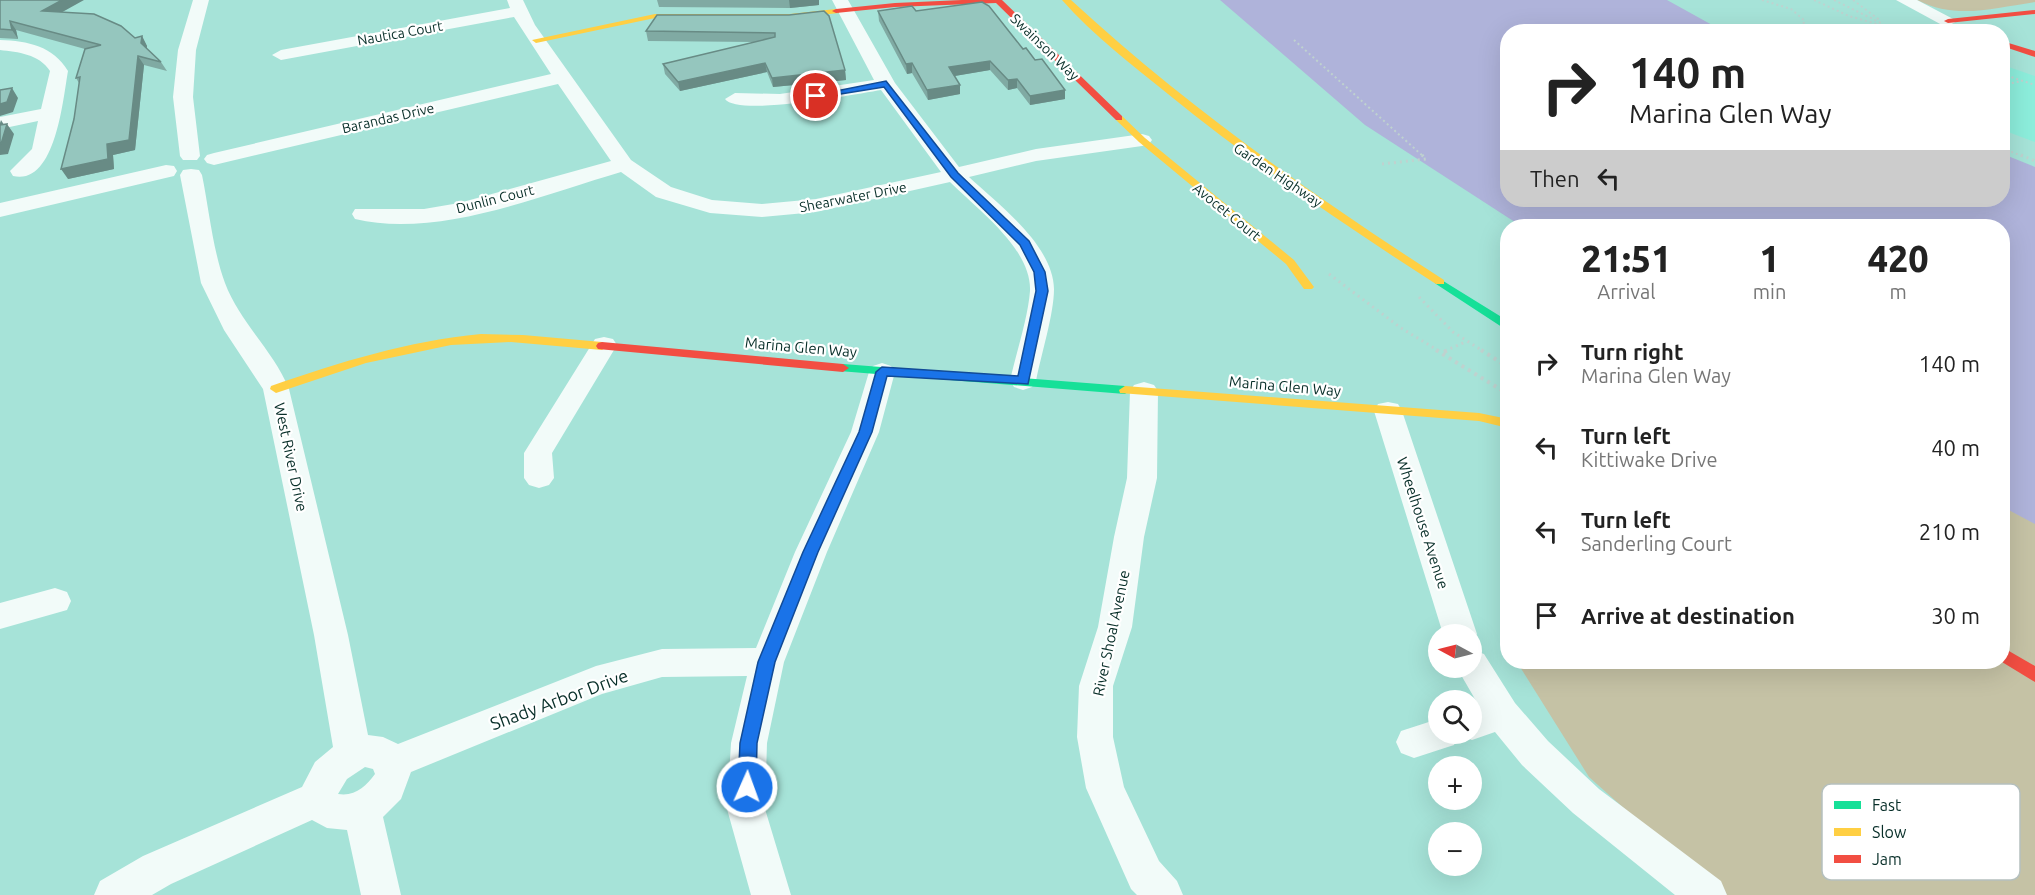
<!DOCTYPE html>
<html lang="en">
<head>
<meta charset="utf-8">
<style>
	body { margin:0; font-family:Ubuntu,sans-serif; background:#f2f2f2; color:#222; height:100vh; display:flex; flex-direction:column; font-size:22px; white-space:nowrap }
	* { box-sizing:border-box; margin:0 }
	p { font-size:20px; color:#767676 }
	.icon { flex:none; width:33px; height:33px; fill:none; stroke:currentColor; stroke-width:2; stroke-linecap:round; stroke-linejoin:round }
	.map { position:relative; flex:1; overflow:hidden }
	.details { position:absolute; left:1500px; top:219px; width:510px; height:450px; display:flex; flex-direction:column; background:#fff; border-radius:24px; box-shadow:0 6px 24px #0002 }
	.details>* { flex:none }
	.guide { position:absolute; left:1500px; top:24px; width:510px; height:183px; border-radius:24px; box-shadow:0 6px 24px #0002; background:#fff; color:#222; overflow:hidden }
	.needle { width:39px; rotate:277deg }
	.buttons { position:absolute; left:1428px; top:624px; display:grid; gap:12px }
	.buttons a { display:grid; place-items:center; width:54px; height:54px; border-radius:50%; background:#fff; box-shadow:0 6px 24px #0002; font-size:30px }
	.pin { position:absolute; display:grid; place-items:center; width:51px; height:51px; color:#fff; margin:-26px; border:3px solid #fff; border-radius:50%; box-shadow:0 2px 6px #0007 }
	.me { position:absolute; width:66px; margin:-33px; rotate:2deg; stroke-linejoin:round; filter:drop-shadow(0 0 4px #0008) }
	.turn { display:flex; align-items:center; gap:21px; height:126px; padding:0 30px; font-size:27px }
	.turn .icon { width:78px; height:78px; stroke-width:2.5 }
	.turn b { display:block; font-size:42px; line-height:51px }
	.then { display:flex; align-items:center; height:57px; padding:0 30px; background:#0003; gap:12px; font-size:22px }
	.eta { display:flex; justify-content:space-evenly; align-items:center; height:102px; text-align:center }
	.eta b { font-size:36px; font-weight:800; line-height:42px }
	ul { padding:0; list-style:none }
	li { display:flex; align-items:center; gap:18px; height:84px; padding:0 30px }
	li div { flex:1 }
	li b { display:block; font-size:22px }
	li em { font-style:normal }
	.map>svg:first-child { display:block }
</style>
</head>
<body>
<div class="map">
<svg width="2035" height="895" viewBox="0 0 2035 895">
	<rect width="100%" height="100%" fill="#a6e3d8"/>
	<!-- built -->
	<path fill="#8ceddb" d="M2003,65L2035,76V142L2003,130Z"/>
	<!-- green -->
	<path fill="#c5c2a5" d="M1917,0H2035V2C1992,8 1957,20 1917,0Z
		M2003,502L2035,520V895H1721L1589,777L1517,662H2002Z"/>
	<!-- water -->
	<path fill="#afb3da" d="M1220,0H1667L1723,31L1508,32V200H2002L2003,154L2035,167V524L2003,507L2002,226H1521L1365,125Z"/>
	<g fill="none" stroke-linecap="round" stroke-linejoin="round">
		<!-- path-far2 -->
		<path stroke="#bfd2cf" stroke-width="2" stroke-dasharray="2 3" stroke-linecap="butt" d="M1762,0L1791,9L1805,21L1800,28L1773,32
			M1814,0L1849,16L1904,32
			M1834,0L1881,23
			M1853,0L1881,21
			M1815,32L1883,27
			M1294,40L1424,157
			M2002,74L2035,85
			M2002,85L2022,81
			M2002,148L2024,157"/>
		<!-- path-far1 -->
		<path stroke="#bfd2cf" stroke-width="3" stroke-dasharray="2 4" stroke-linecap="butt" d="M2021,155L2035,161
			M1382,164L1426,159L1422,155
			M1329,274L1401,328L1439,351
			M1419,297L1453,332L1483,351
			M1445,351L1465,342"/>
		<!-- path -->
		<path stroke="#bfd2cf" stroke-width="4" stroke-dasharray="3 4.5" stroke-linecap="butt" d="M1436,350L1508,394
			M1481,350L1508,367
			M1444,352L1448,350"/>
		<!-- street -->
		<path fill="#f2fbf9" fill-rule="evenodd" d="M193,0H209L196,50L193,97L200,156L197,160H183L180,156L173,97L178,50Z
			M507,0H523L535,25L631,160L671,187L712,200L762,204L816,199L941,172L881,90C857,94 738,117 725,99L735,93L780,94L874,80L832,0H848L895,83L959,167L1036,149L1142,134L1149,136L1152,140L1149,144L1142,146L1036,161L969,177C999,205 1053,245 1054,289C1054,314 1041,355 1036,381L1032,387L1023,390L1014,387L1010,381C1016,353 1028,318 1030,291C1032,249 977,209 950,182L816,212L762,217L710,213L656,197L621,172C542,195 437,239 355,219L352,214L355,209H424L459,203L611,161L558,84L214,165L207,163L204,159L207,155L214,153L551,74L514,17L281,60L272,55L281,50L510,8Z
			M1896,0H1917L1957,21L1948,26L1942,25Z
			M0,40C28,41 53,46 68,71C63,98 56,186 13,176L10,171L32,149L38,121L0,129V117L41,109L50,71C39,54 18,52 0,50Z
			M166,165L174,166L177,171L174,176L0,217V203Z
			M191,169L199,170L202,175C209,209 213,251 225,283C240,323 274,351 289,389L348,635L368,735L383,737L398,744L596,666L662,649L756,648L795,552L851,432L869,372L873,366L882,363L891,366L895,372L879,432L827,552L784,662L767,743L765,809L791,895H751L727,809L731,743L747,676L662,677L602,694L411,772L401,799L383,817L401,895H361L347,830L327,828L312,820L171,884L152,895H94L100,881L143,856L302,787L315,762L333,747L314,635L263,389L224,330L201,283L180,175L183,170ZM365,767L373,769L375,774C366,786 355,797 338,794L347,779Z
			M604,337L613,339L617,345L552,453L554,478L549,485L539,488L529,485L524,478V453L595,339Z
			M1144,382L1154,385L1158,391L1157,478L1144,537L1132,627L1113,686V737L1124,787L1159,861L1177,881L1183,895H1137L1131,889L1086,788L1077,737L1079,686L1098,627L1114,537L1127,478L1130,391L1134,385Z
			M1388,402L1398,404L1402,411L1477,634L1472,644V634H1443L1374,411L1378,404Z
			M55,588L67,592L71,601L67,610L0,629V603Z
			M1472,650L1484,654L1515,703L1548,741L1599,789L1721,881L1727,895H1675L1573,813L1522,765L1495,732L1472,740L1459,734L1454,745L1414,758L1401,753L1396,742L1401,731L1438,719V734H1472V709L1479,706L1457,668H1472Z"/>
		<!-- fast -->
		<path fill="#16e098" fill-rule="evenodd" d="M1440,279L1508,321V331L1436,284L1434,282Z
			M843,364L1125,386L1131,390L1125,394L839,371L837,368L839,365Z"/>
		<!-- slow -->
		<path fill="#ffcf43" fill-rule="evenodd" d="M1062,0H1071C1186,106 1312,195 1444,280V284H1436C1344,225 1253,163 1168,94C1132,65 1093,35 1062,0Z
			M836,9H839V13L790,18H655L536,43L532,40L655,14H790Z
			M1116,116H1122L1145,138L1294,260L1314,287L1312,289H1304L1286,264L1139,142L1116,120Z
			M481,334L523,335L602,342L608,346L602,350L511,342L451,345L366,363L276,393L270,389L271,386C340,362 408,341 481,334Z
			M1125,386L1479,413L1508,419V428L1479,421L1120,393L1119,390Z"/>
		<!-- jam -->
		<path fill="#f24e42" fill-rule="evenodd" d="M962,0H1002L1122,116V120H1116L996,3L895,7L836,13L832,11L836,9L895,3Z
			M2035,10V14L1948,23L1944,21L1948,19Z
			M2002,41L2035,51V57L2002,46Z
			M602,342L843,364L849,368L843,372L598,349L596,346L598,343Z
			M2002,647L2035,666V682L2002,662Z"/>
	</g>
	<!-- wall -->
	<path fill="#80aaa3" d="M0,0L62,12L135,38L142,36L147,46V49L161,62L167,71L144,65L135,150L113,155L114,169L68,179L74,119L79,83L76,78L85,49L16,30L18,39L0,38Z
		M657,0H819V5L790,8L659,7Z
		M878,11H916L1023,49L1065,90V99L1030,105L1017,88L1008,90L990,70L954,76L960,94L928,100L912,73L907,74L879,21Z
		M789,15L845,70L846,80L773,87L767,72L680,91L665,74L663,64L755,42L648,41L646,31Z"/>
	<!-- shaded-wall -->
	<path fill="#688b85" d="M62,0H84L48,20L42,11Z
		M789,0H819V5L790,8Z
		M10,21L16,30L18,39L12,30Z
		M142,36L147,46L146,53L141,43Z
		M138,56L144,65L135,150L113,155L114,169L68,179L61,169L107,144Z
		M990,61V70L949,77V67Z
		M765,63L767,72L680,91L678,82Z
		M912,63V73L907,74L906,64Z
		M845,70L846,80L773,87L772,78Z
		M1017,79V88L1008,90V80Z
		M960,85V94L928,100L927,90Z
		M12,88L18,98L13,112L0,116V104Z
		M1065,90V99L1030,105V96Z
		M1,120L6,128L7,124L14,134L8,154L0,155V123Z"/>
	<!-- building -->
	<path fill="#95c6be" stroke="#688b85" stroke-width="1.5" d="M0,0H62L42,11L94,14L121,26L135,38L142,36L141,43L161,62L138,56L129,140L107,144L108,159L61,169L74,119L80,77L76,78L85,49L101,45L10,21L12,30L0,29Z
		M982,2L989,6L1023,49L1026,48L1035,60L1042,59L1065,90L1030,96L1017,79L1008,80L990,61L949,67L960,85L927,90L912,63L906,64L878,11L912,6L916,11Z
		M824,11L829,16L845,70L772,78L765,63L678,82L663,64L775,37V33L646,31L657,15H789Z
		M12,88L7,102L0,104V90Z
		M7,124L1,144H0V125Z"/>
	<!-- route -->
	<path fill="#1a73e8" stroke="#114b97" stroke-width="1.5" d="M886,81L958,173L1029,241L1045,272L1048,291L1028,384L887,376L872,432L818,552L775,662L757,743L756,787L753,793L747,795L741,793L738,787L740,743L758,662L803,552L859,432L876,372L882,367L1018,376L1036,291L1034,272L1020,245L951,177L884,87L816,98L811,96Z"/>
	<g text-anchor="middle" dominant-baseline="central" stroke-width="4.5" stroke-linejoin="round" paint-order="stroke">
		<!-- far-street labels -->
		<g font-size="14" fill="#072e28" stroke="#fff">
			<text transform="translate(400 33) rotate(-10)">Nautica Court</text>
			<text transform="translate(1045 47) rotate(44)">Swainson Way</text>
			<text transform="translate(388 118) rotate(-13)">Barandas Drive</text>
			<text transform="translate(1278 175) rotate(34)">Garden Highway</text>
			<text transform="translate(853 197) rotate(-11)">Shearwater Drive</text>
			<text transform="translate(495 199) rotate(-14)">Dunlin Court</text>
			<text transform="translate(1227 212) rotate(39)">Avocet Court</text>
		</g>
		<!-- street labels -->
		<g font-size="15" fill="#072e28" stroke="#fff">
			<text transform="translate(801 347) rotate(5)">Marina Glen Way</text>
			<text transform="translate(1285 386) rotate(5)">Marina Glen Way</text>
			<text transform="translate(291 457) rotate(78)">West River Drive</text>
			<text transform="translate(1423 523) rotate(72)">Wheelhouse Avenue</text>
			<text transform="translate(1111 633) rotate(-78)">River Shoal Avenue</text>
		</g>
		<!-- near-street labels -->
		<g font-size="18" fill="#072e28" stroke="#fff">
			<text transform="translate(559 699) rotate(-20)">Shady Arbor Drive</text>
		</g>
	</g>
	<!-- legend -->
	<rect x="1822" y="784" width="198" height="96" rx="9" fill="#fff" stroke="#b5c0be" stroke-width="1.5"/>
	<rect x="1834" y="801" width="27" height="8" fill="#16e098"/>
	<rect x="1834" y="828" width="27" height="8" fill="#ffcf43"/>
	<rect x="1834" y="855" width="27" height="8" fill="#f24e42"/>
	<g font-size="16" fill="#072e28">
		<text x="1872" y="811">Fast</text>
		<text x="1872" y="838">Slow</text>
		<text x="1872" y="865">Jam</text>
	</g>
</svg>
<div class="buttons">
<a><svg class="needle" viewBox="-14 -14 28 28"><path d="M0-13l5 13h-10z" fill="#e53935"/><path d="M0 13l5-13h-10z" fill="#767676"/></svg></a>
<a><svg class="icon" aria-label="search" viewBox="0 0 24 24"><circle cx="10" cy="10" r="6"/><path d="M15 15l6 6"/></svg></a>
<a>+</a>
<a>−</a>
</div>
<div class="pin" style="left:816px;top:96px;background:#d93025"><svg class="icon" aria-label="arrive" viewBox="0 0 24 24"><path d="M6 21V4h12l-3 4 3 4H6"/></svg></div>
<svg class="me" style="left:747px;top:787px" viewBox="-20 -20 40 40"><circle r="17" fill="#1a73e8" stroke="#fff" stroke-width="3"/><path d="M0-11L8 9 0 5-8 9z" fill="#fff"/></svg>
<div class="guide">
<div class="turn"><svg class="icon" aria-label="right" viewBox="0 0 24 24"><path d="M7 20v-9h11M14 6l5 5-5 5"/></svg><div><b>140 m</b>Marina Glen Way</div></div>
<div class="then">Then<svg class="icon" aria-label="left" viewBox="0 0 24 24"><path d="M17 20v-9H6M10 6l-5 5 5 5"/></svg></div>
</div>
<section class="details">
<div class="eta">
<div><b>21:51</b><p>Arrival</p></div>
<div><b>1</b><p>min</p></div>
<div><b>420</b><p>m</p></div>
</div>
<ul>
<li><svg class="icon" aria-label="right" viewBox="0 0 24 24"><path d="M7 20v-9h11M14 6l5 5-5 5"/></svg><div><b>Turn right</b><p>Marina Glen Way</p></div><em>140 m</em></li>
<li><svg class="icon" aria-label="left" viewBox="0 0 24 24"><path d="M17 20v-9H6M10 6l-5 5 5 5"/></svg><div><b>Turn left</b><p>Kittiwake Drive</p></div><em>40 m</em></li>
<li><svg class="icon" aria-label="left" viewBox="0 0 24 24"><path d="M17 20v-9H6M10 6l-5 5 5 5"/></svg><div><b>Turn left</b><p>Sanderling Court</p></div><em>210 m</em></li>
<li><svg class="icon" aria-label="arrive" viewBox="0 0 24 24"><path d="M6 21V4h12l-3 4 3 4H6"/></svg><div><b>Arrive at destination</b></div><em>30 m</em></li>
</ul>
</section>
</div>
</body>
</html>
